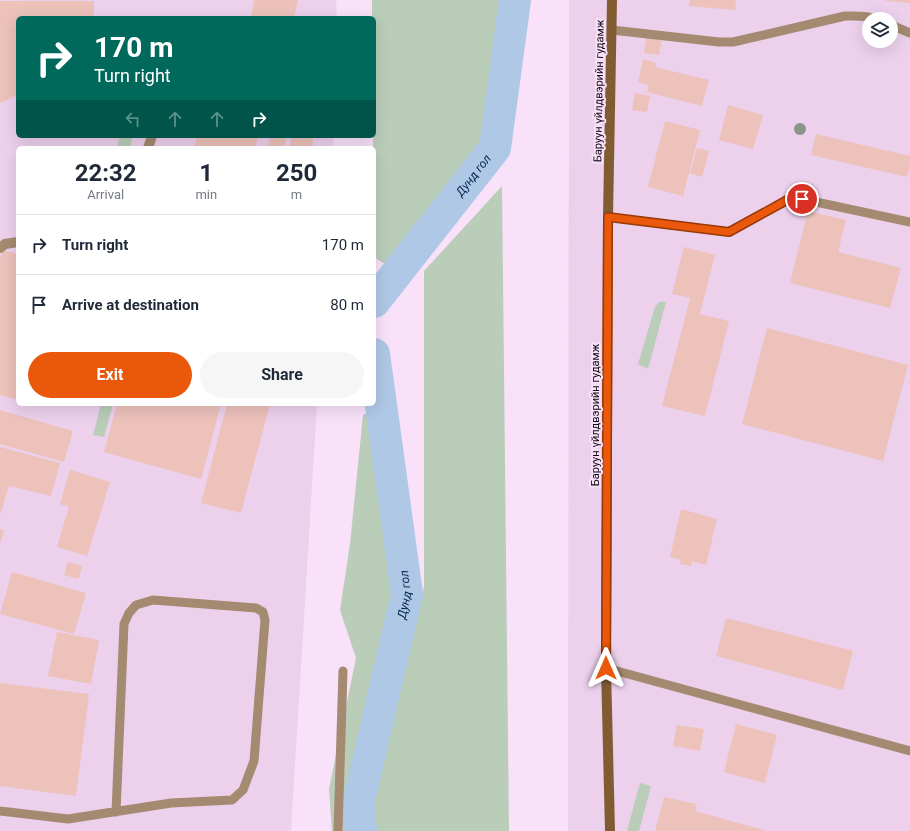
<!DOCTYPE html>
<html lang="en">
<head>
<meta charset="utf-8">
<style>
	body { margin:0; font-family:Roboto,sans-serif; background:#f6f6f7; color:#1f2937; height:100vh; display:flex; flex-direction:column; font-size:15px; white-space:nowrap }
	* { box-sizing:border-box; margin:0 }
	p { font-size:13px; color:#747a83 }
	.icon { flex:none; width:22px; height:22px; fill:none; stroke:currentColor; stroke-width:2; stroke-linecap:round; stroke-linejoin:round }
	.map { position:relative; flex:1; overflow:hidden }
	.details { position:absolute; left:16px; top:146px; width:360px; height:260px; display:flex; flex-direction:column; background:#fff; border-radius:6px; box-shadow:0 4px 16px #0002 }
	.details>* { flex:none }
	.banner { position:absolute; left:16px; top:16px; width:360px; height:122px; border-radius:6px; box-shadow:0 4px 16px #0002; background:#00695c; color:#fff; overflow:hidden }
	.controls { position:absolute; left:862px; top:12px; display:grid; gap:8px }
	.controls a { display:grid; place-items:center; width:36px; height:36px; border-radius:50%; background:#fff; box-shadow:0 4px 16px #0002; font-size:20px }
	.pin { position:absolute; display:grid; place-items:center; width:34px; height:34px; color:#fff; margin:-17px; border:2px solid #fff; border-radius:50%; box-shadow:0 1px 4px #0007 }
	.me { position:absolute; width:44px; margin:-22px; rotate:0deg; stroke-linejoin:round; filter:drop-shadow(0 0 3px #0008) }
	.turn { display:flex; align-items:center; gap:14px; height:84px; padding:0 12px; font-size:18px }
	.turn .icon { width:52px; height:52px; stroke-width:2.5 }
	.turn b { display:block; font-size:28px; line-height:34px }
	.lanes { display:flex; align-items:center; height:38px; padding:0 12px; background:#0003; justify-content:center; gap:20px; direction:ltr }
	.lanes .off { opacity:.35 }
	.eta { display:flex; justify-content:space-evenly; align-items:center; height:68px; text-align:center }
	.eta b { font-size:24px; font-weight:700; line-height:28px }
	.action { display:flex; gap:8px; margin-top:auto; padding:8px 12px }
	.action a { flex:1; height:46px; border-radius:24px; background:#ea580c; color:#fff; font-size:16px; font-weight:700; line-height:46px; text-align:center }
	.action a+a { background:#f6f6f7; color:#1f2937 }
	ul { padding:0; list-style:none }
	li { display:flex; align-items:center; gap:12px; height:60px; padding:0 12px; border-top:1px solid #e0e1e3 }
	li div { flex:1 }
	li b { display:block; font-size:15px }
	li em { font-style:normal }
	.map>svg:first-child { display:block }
</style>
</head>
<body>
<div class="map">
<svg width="910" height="831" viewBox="0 0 910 831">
	<rect width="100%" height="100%" fill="#f9e1f9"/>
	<!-- built -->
	<path fill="#ecd0ec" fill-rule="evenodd" d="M0,0H336L337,18H18V136H333V148H18V404H317L291,831H0Z
		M569,0H910V831H568ZM869,19H891V41H869Z"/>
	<!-- green -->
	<path fill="#b9cdb9" d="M372,0H506L486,147L386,265L374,257V148H373V136H374V18H372Z
		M120,136H133L130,148H117Z
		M502,186L509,831H367L365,820L424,587V271Z
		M659,302H666L648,369L638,364L655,307Z
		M395,398L402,592L354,796L357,831H332L329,789L356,658L340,610L350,544L363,415Z
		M101,404H113L104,437L93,435Z
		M640,783L651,786L639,831H627Z"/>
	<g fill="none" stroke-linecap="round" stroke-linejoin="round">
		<!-- river -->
		<g stroke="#afc8e6" stroke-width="32">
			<path id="s1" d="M374,302L495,148L515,0"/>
			<path id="s2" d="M361,831L358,805L407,594L374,354"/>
		</g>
	</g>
	<!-- building -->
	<path fill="#ecc2bb" d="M254,0H298L294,18H251Z
		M690,0H736L735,10L689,6Z
		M886,0H910V3L886,1Z
		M0,1H94V18H18V95L0,103Z
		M647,36L662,39L659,55L644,53Z
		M643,59L656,63L655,67L709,80L702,106L647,92L649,85L638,82Z
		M635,93L650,96L647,112L632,110Z
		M728,105L763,115L753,149L719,140Z
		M665,121L700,130L683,196L648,187Z
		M816,134L910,156V166L907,177L811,155Z
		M197,136H258L255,148H194Z
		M271,136H287L284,148H267Z
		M291,136H313V148H290Z
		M697,148L709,151L702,177L690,173Z
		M808,211L846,220L838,252L901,268L890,308L790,283Z
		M684,247L715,255L700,314L729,321L705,416L662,406L690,298L672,294Z
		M2,250L18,254V400L0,395V260Z
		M767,328L908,365L883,461L742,424Z
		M117,404H221L201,479L104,452Z
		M227,404H270L241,513L201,503Z
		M0,410L73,431L64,462L0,444Z
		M0,447L60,463L51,496L9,486L0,515Z
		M70,470L110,482L87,556L57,547L69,507L60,504Z
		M681,509L717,519L706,565L692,561L691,566L680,564L681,560L670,557Z
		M0,529L4,530L1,542H0Z
		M68,562L82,566L79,579L64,575Z
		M12,572L86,593L74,634L0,614Z
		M726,618L853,651L843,690L716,656Z
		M57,632L99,640L91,684L48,676Z
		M0,683L89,694L76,796L0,786Z
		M736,724L777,735L765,783L724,772Z
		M677,725L704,729L700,751L673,746Z
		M664,797L697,804L695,811L767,831H655Z"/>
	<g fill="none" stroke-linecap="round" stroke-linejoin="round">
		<!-- lane -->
		<path stroke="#a48a70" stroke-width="9" d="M891,25L910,33
			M612,30L719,42H733L845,16C856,16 866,15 876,19
			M608,217L729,232L789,199H802L910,222
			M606,668L910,751
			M0,811L68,819L171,803L232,800L243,790L254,761L265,620L263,612L256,608L153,600L136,605L129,613L124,624L116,812
			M338,831L343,671"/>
		<!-- street -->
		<path stroke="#a48a70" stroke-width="10" d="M148,148L152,136
			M0,248L5,244L18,242"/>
		<!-- secondary -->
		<path stroke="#815c33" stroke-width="10" d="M610,831L606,668L608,217L612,0"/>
	</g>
	<!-- trees -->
	<circle fill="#89958a" cx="800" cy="129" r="6"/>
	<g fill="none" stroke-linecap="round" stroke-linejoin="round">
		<!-- route casing -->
		<g stroke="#983908" stroke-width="10">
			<path id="route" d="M606,668L608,217L729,232L789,199H802"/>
		</g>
		<!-- route -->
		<use href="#route" stroke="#ea580c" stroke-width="7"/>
	</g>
	<g text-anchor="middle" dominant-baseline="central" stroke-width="4" stroke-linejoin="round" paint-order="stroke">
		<!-- street labels -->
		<g font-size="11" fill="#100910" stroke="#f9e1f9">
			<text transform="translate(599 91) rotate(-89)">Баруун үйлдвэрийн гудамж</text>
			<text transform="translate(595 415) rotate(-90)">Баруун үйлдвэрийн гудамж</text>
		</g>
		<!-- water labels -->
		<g font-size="12" font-style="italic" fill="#072b51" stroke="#f9e1f9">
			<text stroke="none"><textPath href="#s1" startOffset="161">Дунд гол</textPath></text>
			<text stroke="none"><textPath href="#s2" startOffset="242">Дунд гол</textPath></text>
		</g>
	</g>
</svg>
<div class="controls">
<a><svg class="icon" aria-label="layers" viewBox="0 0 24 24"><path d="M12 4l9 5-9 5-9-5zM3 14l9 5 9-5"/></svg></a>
</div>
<div class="pin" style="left:802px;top:199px;background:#d93025"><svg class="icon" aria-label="arrive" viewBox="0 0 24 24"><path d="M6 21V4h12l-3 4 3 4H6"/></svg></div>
<svg class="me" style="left:606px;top:668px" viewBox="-20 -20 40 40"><path d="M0-17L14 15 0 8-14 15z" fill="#ea580c" stroke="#fff" stroke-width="4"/></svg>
<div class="banner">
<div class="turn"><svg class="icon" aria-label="right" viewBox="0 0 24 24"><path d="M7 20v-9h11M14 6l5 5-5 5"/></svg><div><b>170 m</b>Turn right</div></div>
<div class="lanes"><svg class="icon off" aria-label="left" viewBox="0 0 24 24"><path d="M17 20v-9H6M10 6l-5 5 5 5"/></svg><svg class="icon off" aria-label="ahead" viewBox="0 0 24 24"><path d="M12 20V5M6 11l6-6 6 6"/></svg><svg class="icon off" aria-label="ahead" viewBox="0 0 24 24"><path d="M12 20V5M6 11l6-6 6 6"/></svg><svg class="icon" aria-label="right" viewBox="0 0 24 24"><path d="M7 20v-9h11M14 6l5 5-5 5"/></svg></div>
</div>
<section class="details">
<div class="eta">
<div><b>22:32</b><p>Arrival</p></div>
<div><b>1</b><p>min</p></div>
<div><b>250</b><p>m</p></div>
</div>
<ul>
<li><svg class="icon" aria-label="right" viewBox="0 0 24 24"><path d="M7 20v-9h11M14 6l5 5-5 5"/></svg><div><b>Turn right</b></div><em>170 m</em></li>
<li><svg class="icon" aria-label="arrive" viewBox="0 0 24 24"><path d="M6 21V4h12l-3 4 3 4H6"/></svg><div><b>Arrive at destination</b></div><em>80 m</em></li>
</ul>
<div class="action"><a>Exit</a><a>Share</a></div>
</section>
</div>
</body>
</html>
